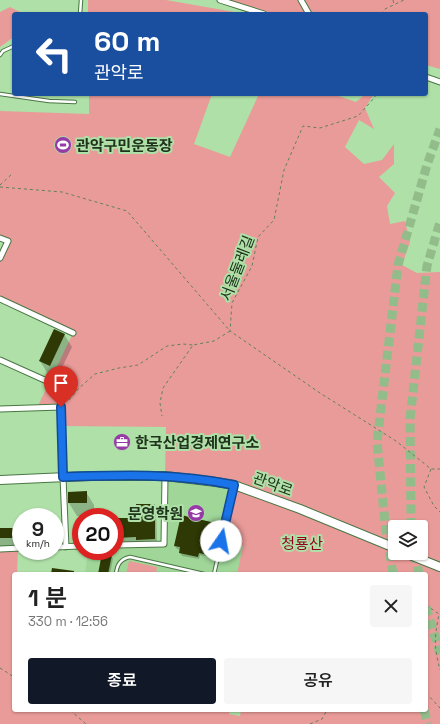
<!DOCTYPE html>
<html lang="ko">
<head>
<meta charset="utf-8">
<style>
	body { margin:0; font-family:"Space Grotesk","Noto Sans KR",sans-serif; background:#f6f6f6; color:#222; height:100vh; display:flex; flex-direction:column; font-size:15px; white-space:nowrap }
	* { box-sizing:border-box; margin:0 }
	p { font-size:13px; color:#767676 }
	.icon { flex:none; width:22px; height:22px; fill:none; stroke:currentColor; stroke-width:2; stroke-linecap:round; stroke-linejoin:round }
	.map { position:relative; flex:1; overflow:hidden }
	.side { position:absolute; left:12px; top:572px; width:416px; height:140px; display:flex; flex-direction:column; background:#fff; border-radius:4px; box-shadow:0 1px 3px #0004 }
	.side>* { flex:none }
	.top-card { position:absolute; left:12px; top:12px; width:416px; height:84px; border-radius:4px; box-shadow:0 1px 3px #0004; background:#1a4fa0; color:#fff; overflow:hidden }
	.fabs { position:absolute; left:388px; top:520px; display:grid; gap:8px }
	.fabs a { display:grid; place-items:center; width:40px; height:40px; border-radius:4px; background:#fff; box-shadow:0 1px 3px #0004; font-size:20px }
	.speed { position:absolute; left:12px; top:508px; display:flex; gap:8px; font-size:20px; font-weight:700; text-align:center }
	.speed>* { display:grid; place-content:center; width:52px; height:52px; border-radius:50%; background:#fff; box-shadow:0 1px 3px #0004; line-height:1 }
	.speed small { font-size:10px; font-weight:400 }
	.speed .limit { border:6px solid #d22; background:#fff; color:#111 }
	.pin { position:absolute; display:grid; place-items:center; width:34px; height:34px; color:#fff; margin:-41px -17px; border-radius:50% 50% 50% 0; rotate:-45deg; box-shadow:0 0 4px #0007 }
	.pin .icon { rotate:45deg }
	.me { position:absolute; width:44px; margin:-22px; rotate:12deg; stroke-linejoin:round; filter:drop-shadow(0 0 3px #0008) }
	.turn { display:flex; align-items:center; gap:14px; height:84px; padding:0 16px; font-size:18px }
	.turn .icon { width:52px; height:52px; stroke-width:2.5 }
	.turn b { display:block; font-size:28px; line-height:34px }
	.round { display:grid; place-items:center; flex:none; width:42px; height:42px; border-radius:4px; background:#f6f6f6 }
	.summary { display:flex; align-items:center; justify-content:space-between; height:68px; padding:0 16px }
	h1 { font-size:24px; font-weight:600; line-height:30px }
	.primary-button { display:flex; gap:8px; margin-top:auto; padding:8px 16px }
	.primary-button a { flex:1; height:46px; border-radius:4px; background:#111827; color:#fff; font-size:16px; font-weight:600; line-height:46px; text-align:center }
	.primary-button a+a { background:#f6f6f6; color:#222 }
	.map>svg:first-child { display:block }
</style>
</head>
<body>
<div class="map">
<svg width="440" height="724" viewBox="0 0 440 724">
	<rect width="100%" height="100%" fill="#aee0a7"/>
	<!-- built -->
	<path fill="#a0d799" d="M165,476L234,485L272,553L267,574H85L88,551H115V545L164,543Z"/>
	<!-- green -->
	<path fill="#e99b99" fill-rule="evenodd" d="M88,0H166L240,13V14H88Z
		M220,0H440V69L426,65V14H264Z
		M10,7L24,14H14V39H11L0,47V12Z
		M89,94H212L194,144L230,157L259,94H333L356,102L364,95L374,94L365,108L374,129L359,120L345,147L364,164L382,160L394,144V164L379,177L395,193L387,206L390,224L405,221L410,242L402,265L417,273L440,272V724H0V549L18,548L17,574H14L13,667H14V710H230L229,714L240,716L241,710H426V574H237L243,546L221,541L234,485L165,476L166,427L62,426L61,407L37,408L73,333L0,299V258L8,241L0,238V111L89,114ZM395,527H421V553H395Z
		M129,561L157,567L156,574H126Z"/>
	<!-- shadow -->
	<path fill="#0003" d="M64,334L72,347L57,378L48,374L40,361Z
		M69,492H86L94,505V516H77L69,503Z
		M154,505L156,509L157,544H140L139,542H115V519H137Z
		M182,517L211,523L213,526L206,556L200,555L199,559L182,556L180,552V550L177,549L175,546Z
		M0,529H21V551H0Z
		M111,556L113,559L110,574H99Z"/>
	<!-- building -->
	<path fill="#2e3905" d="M54,329L65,334L50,366L39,361Z
		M87,491V503H68V492Z
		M136,504H155V539L136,540V537L115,538V518H136Z
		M181,515L211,522L204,554L199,553L198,557L179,553L180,547L174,546Z
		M0,528H21V538H0Z
		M102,553L112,555L108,574H98Z
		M52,568L74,571V574H51Z"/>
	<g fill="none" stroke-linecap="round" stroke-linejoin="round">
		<!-- trunk-tunnel -->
		<path stroke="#92bd8b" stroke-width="9" stroke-dasharray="9 4.5" stroke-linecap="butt" d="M411,527L410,419L427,266L440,222
			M415,553L419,574
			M393,574L385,523L377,442L398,265L427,165L440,129
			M426,607L440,654
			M424,710L428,724"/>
		<!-- service casing -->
		<g stroke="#497643" stroke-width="4.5">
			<path id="service" d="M80,14L81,0
				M0,55L3,51L14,46
				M0,94L49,101L75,102
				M116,574C117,565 120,559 130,557L204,574
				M214,574L234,486"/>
		</g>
		<!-- minor casing -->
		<g stroke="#497643" stroke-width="7">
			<path id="minor" d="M220,0L264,14
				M301,0L309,14
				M426,77L440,82
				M0,238L8,241L0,258
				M0,299L73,333
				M0,360L49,382
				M0,409L61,407L63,477L66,547
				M115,545L164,544L165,476
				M55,547L81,546
				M0,549L21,548"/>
		</g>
		<!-- primary casing -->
		<g stroke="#497643" stroke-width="10">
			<path id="primary" d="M0,480L89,476H165L216,482L234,485L300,509L395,548
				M405,553L440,567"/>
		</g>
		<!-- path -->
		<path stroke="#60815b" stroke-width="1" stroke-dasharray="3 3" stroke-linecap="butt" d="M393,0L394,5
			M381,14L385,9L404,0
			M375,94V97L358,116L320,128L303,126L284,170L274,220L258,237L252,266L232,303L230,331L320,393L396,441L431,469H440
			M0,185L12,174
			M0,187L62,192L127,211L230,331L214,341L193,345L163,388L160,403L162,416
			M69,400L77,390L95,374L119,368L138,365L167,346L183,344L193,345
			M431,469L424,487L434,506L440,512
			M426,605L439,614C434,639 434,646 440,670
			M0,668L14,677
			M426,693L440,708
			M70,710L86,724
			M310,724L322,719L327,710"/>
		<!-- service -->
		<use href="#service" stroke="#fff" stroke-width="2.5"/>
		<!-- minor -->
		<use href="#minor" stroke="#fff" stroke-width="5"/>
		<!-- primary -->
		<use href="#primary" stroke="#fff" stroke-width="8"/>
	</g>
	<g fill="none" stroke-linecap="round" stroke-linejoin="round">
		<!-- route casing -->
		<g stroke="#114b97" stroke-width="10">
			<path id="route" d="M61,407L63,477C120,475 177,473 234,485L221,541"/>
		</g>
		<!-- route -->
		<use href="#route" stroke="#1a73e8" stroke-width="7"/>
	</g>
	<!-- icons -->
	<defs>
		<g id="stadium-disc" transform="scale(0.9)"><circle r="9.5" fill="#963ba6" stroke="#aee0a7"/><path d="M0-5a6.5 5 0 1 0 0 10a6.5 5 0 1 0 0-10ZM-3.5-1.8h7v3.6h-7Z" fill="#fff"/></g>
		<g id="office-disc" transform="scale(0.9)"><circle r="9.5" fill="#963ba6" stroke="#aee0a7"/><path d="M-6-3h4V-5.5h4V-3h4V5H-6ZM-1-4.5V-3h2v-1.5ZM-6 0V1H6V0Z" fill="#fff"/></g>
		<g id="school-disc" transform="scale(0.9)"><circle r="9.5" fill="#963ba6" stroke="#aee0a7"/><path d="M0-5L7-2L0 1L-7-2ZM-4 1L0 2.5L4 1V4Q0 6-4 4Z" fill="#fff"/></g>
	</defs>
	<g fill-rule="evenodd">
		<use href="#stadium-disc" x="63" y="145"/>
		<use href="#office-disc" x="122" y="442"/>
		<use href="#school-disc" x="196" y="513"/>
	</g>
	<g text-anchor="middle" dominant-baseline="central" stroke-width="4" stroke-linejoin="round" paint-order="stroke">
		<!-- poi labels -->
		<g font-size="15" font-weight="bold" fill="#20331d" stroke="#aee0a7" text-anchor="start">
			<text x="76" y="145">관악구민운동장</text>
			<text x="135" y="442">한국산업경제연구소</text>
			<text x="183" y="513" text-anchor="end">문영학원</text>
		</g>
		<!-- street labels -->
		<g font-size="15" fill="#20331d" stroke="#aee0a7">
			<text transform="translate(237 268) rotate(-69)">서울둘레길</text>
			<text transform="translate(273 484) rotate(20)">관악로</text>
		</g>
		<!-- park labels -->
		<g font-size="15" fill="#92001e" stroke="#aee0a7">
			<text x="302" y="543">청룡산</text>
		</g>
	</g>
</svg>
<div class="fabs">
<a><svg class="icon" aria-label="layers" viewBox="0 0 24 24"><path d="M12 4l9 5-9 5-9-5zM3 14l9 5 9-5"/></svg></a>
</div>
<div class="speed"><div>9<small>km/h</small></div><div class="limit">20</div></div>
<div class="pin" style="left:61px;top:407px;background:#d93025"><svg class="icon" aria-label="arrive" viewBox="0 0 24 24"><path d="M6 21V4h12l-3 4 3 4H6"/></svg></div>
<svg class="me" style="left:221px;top:541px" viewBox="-20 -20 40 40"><circle r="19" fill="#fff"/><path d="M0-13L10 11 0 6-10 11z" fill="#1a73e8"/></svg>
<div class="top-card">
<div class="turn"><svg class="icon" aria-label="left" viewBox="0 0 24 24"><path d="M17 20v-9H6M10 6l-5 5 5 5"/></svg><div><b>60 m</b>관악로</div></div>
</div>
<section class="side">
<div class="summary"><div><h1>1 분</h1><p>330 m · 12:56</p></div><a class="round"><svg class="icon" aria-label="close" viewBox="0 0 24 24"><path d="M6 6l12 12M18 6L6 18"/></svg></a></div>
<div class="primary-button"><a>종료</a><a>공유</a></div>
</section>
</div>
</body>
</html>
